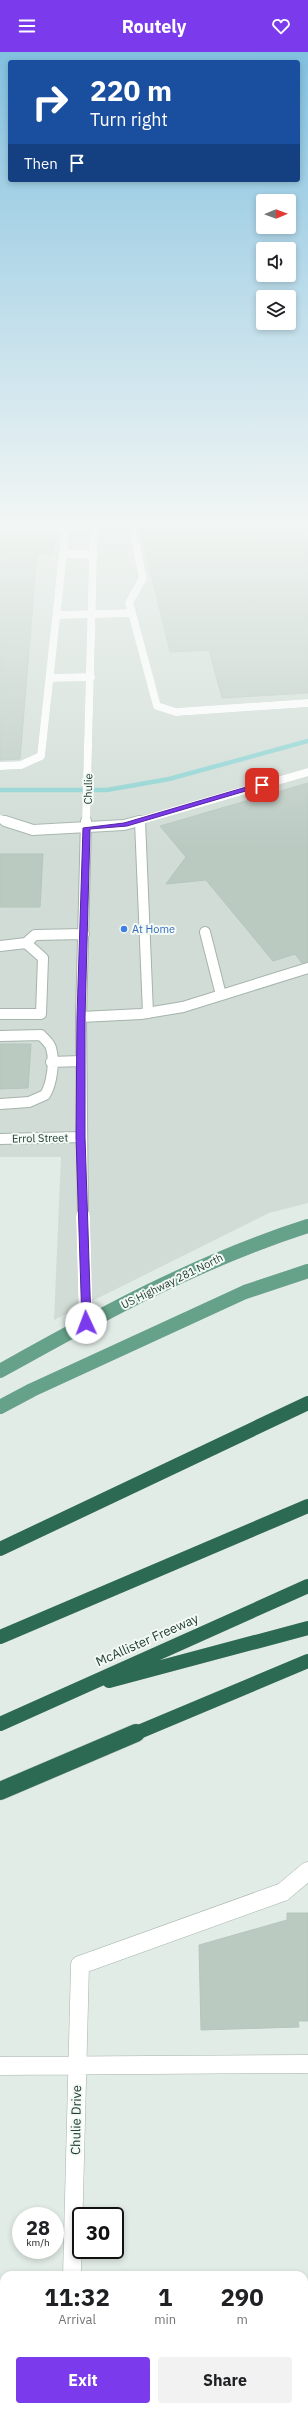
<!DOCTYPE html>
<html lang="en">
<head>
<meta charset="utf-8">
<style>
	body { margin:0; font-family:"IBM Plex Sans",sans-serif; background:#f2f2f2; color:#202124; height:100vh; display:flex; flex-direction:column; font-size:15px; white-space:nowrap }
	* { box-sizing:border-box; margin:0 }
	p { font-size:13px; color:#757577 }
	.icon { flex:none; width:22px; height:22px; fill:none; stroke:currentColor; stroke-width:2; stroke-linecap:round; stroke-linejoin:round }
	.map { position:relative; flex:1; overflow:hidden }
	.panel { position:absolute; left:0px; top:2219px; width:308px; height:140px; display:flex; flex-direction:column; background:#fff; border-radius:12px 12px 0 0; box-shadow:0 2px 6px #0003 }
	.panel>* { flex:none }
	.top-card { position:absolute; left:8px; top:8px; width:292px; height:122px; border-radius:4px; box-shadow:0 2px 6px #0003; background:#1a4fa0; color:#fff; overflow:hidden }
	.needle { width:26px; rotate:89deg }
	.controls { position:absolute; left:256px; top:142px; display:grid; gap:8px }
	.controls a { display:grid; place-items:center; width:40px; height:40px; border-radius:4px; background:#fff; box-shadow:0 2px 6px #0003; font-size:20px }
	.speed { position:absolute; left:12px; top:2155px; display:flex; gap:8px; font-size:20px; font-weight:700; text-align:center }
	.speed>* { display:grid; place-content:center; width:52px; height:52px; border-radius:50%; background:#fff; box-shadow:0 2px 6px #0003; line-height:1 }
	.speed small { font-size:10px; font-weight:400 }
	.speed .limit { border:2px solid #111; border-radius:6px; background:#fff; color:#111 }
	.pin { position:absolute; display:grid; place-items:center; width:34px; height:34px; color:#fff; margin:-17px; border-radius:8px; box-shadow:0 2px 6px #0006 }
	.me { position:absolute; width:44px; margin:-22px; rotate:358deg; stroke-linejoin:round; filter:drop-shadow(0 0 3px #0008) }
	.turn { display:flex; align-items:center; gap:14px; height:84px; padding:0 16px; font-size:18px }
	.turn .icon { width:52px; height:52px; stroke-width:2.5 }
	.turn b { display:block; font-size:28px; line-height:34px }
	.then { display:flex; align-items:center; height:38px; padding:0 16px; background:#0003; gap:8px; font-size:15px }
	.eta { display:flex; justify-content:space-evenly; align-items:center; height:68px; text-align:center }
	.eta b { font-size:24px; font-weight:700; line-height:28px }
	.primary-button { display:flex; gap:8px; margin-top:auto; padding:8px 16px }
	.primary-button a { flex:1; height:46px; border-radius:4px; background:#7c3aed; color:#fff; font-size:16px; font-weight:700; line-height:46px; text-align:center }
	.primary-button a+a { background:#f2f2f2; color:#202124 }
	header { display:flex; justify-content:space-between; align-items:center; height:52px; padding:0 16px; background:#7c3aed; color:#fff; font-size:18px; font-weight:700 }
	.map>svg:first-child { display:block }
</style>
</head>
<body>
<header><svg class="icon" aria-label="menu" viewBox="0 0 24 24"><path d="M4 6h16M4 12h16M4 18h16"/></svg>Routely<svg class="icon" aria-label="heart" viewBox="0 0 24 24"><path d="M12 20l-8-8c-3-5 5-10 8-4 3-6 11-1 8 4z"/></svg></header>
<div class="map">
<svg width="308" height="2359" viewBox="0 0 308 2359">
	<rect width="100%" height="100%" fill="#e2ece6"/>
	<!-- built -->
	<path fill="#d0dcd5" d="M0,467H308V1151L269,1161L54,1268L61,1105H0Z"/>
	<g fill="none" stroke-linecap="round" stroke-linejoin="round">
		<!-- stream -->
		<path stroke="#8ad2d1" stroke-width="4.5" d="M0,738H107L169,727L308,689"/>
	</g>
	<!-- building -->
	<path fill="#bacac1" stroke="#b4c6bc" d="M138,467H308V641L222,646L209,598L170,600Z
		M0,484H55L53,502H37L20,707L0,708Z
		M308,731V909L302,911L295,902L273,909L206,828L166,832L186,805L160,774Z
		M0,802H43L40,855H0Z
		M0,992H31L28,1036L0,1037Z
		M287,1861H308V1969H298L299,1975L201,1978L199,1893L287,1868Z"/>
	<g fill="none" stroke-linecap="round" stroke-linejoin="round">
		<!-- minor-far3 casing -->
		<g stroke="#a5b4ac" stroke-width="8">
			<path id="minor-far3" d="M130,467L143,526L129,551L132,561
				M0,476H61L65,483L41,704L21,713L0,714
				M61,476H94
				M63,502H94
				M57,563L132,561L157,654L176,660L308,651
				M50,626L91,625
				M0,767L8,770
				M140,768V770
				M86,770L94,467
				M135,770L308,720"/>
		</g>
		<!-- minor-far2 casing -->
		<g stroke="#a5b4ac" stroke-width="12">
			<path id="minor-far2" d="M5,769L33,778L124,773L139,769
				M140,769L148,961
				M205,880L221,943
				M0,894L26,891L35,883L84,882
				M0,962H41L43,906L26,891
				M81,965L141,962L183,955L308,916
				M0,984L41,983C44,987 50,991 51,996C55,1008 52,1032 45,1043L29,1050L0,1052
				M51,1010L81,1009
				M0,1087L81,1085
				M83,1165L81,965L86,769"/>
		</g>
		<!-- minor-far1 casing -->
		<g stroke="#a5b4ac" stroke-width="14">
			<path id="minor-far1" d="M83,1164L86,1271"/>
		</g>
		<!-- minor casing -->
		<g stroke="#a5b4ac" stroke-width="19">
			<path id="minor" d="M0,2014L308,2012
				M72,2223L80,1913L283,1840L308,1819
				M304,2262H308
				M0,2263H4
				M62,2355V2359"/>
		</g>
		<!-- major casing -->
		<g stroke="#c1c9c6" stroke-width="14">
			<path id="major" d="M0,1319C100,1263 198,1209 308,1174
				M0,1355L32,1338L245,1240L308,1219"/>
		</g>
		<!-- highway-far1 casing -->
		<g stroke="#c1c9c6" stroke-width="14">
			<path id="highway-far1" d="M0,1497L308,1351
				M0,1585L308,1454
				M109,1629L308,1576
				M0,1672L308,1534
				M134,1682L308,1609"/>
		</g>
		<!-- highway casing -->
		<g stroke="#c1c9c6" stroke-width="19">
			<path id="highway" d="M0,1739L136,1681"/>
		</g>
		<!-- minor-far3 -->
		<use href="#minor-far3" stroke="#fff" stroke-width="8"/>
		<!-- minor-far2 -->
		<use href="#minor-far2" stroke="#fff" stroke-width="10"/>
		<!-- minor-far1 -->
		<use href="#minor-far1" stroke="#fff" stroke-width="14"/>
		<!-- minor -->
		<use href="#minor" stroke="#fff" stroke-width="18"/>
		<!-- major -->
		<use href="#major" stroke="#66a289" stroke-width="14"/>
		<!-- highway-far1 -->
		<use href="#highway-far1" stroke="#2d6a54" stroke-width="14"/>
		<!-- highway -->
		<use href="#highway" stroke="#2d6a54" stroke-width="18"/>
	</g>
	<!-- sky -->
	<linearGradient id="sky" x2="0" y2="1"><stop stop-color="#82c0df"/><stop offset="0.59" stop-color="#f2f6f4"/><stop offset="1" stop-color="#f2f6f4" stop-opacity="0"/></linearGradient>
	<rect width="308" height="797" fill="url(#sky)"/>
	<!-- route -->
	<path fill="#7c3aed" stroke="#51269a" d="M260,731L266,733L127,774L90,777L85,965V1085L91,1271L86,1275L82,1271L76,1085L77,965L83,776L124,771Z"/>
	<!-- markers -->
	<circle fill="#3f7fe0" stroke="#f3f9f5" stroke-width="1.5" cx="124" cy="877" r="4"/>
	<g text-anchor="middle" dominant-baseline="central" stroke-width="4" stroke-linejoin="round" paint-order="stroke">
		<!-- street labels -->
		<g font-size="11" fill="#223e32" stroke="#f3f9f5">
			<text transform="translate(88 737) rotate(-89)">Chulie</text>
			<text transform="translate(40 1086) rotate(-1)">Errol Street</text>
			<text transform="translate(172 1229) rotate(-26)">US Highway 281 North</text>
		</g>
		<!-- shop labels -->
		<g font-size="11" fill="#366cbe" stroke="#f3f9f5" text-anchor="start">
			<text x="132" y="877">At Home</text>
		</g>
		<!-- near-street labels -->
		<g font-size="13" fill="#223e32" stroke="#f3f9f5">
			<text transform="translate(147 1588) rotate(-24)">McAllister Freeway</text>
			<text transform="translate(76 2068) rotate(-89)">Chulie Drive</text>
		</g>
	</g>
</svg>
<div class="controls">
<a><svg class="needle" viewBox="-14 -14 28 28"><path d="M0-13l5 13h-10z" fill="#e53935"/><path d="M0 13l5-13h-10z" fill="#757577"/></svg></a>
<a><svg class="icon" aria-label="sound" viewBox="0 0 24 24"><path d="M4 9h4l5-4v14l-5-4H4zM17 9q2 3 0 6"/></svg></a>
<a><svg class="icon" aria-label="layers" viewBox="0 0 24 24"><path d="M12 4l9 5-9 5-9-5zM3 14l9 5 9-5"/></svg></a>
</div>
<div class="speed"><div>28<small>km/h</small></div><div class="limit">30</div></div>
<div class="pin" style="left:262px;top:733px;background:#d93025"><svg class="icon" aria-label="arrive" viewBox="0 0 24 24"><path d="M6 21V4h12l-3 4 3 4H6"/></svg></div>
<svg class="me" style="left:86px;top:1271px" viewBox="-20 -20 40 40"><circle r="19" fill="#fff"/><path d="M0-13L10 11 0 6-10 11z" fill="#7c3aed"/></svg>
<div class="top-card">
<div class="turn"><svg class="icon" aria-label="right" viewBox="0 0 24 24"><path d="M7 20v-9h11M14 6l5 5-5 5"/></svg><div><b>220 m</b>Turn right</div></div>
<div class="then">Then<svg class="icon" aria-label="arrive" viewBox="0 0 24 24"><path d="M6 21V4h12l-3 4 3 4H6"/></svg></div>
</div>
<section class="panel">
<div class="eta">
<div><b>11:32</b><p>Arrival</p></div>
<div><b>1</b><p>min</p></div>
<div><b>290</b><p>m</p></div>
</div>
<div class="primary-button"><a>Exit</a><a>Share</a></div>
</section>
</div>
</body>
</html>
